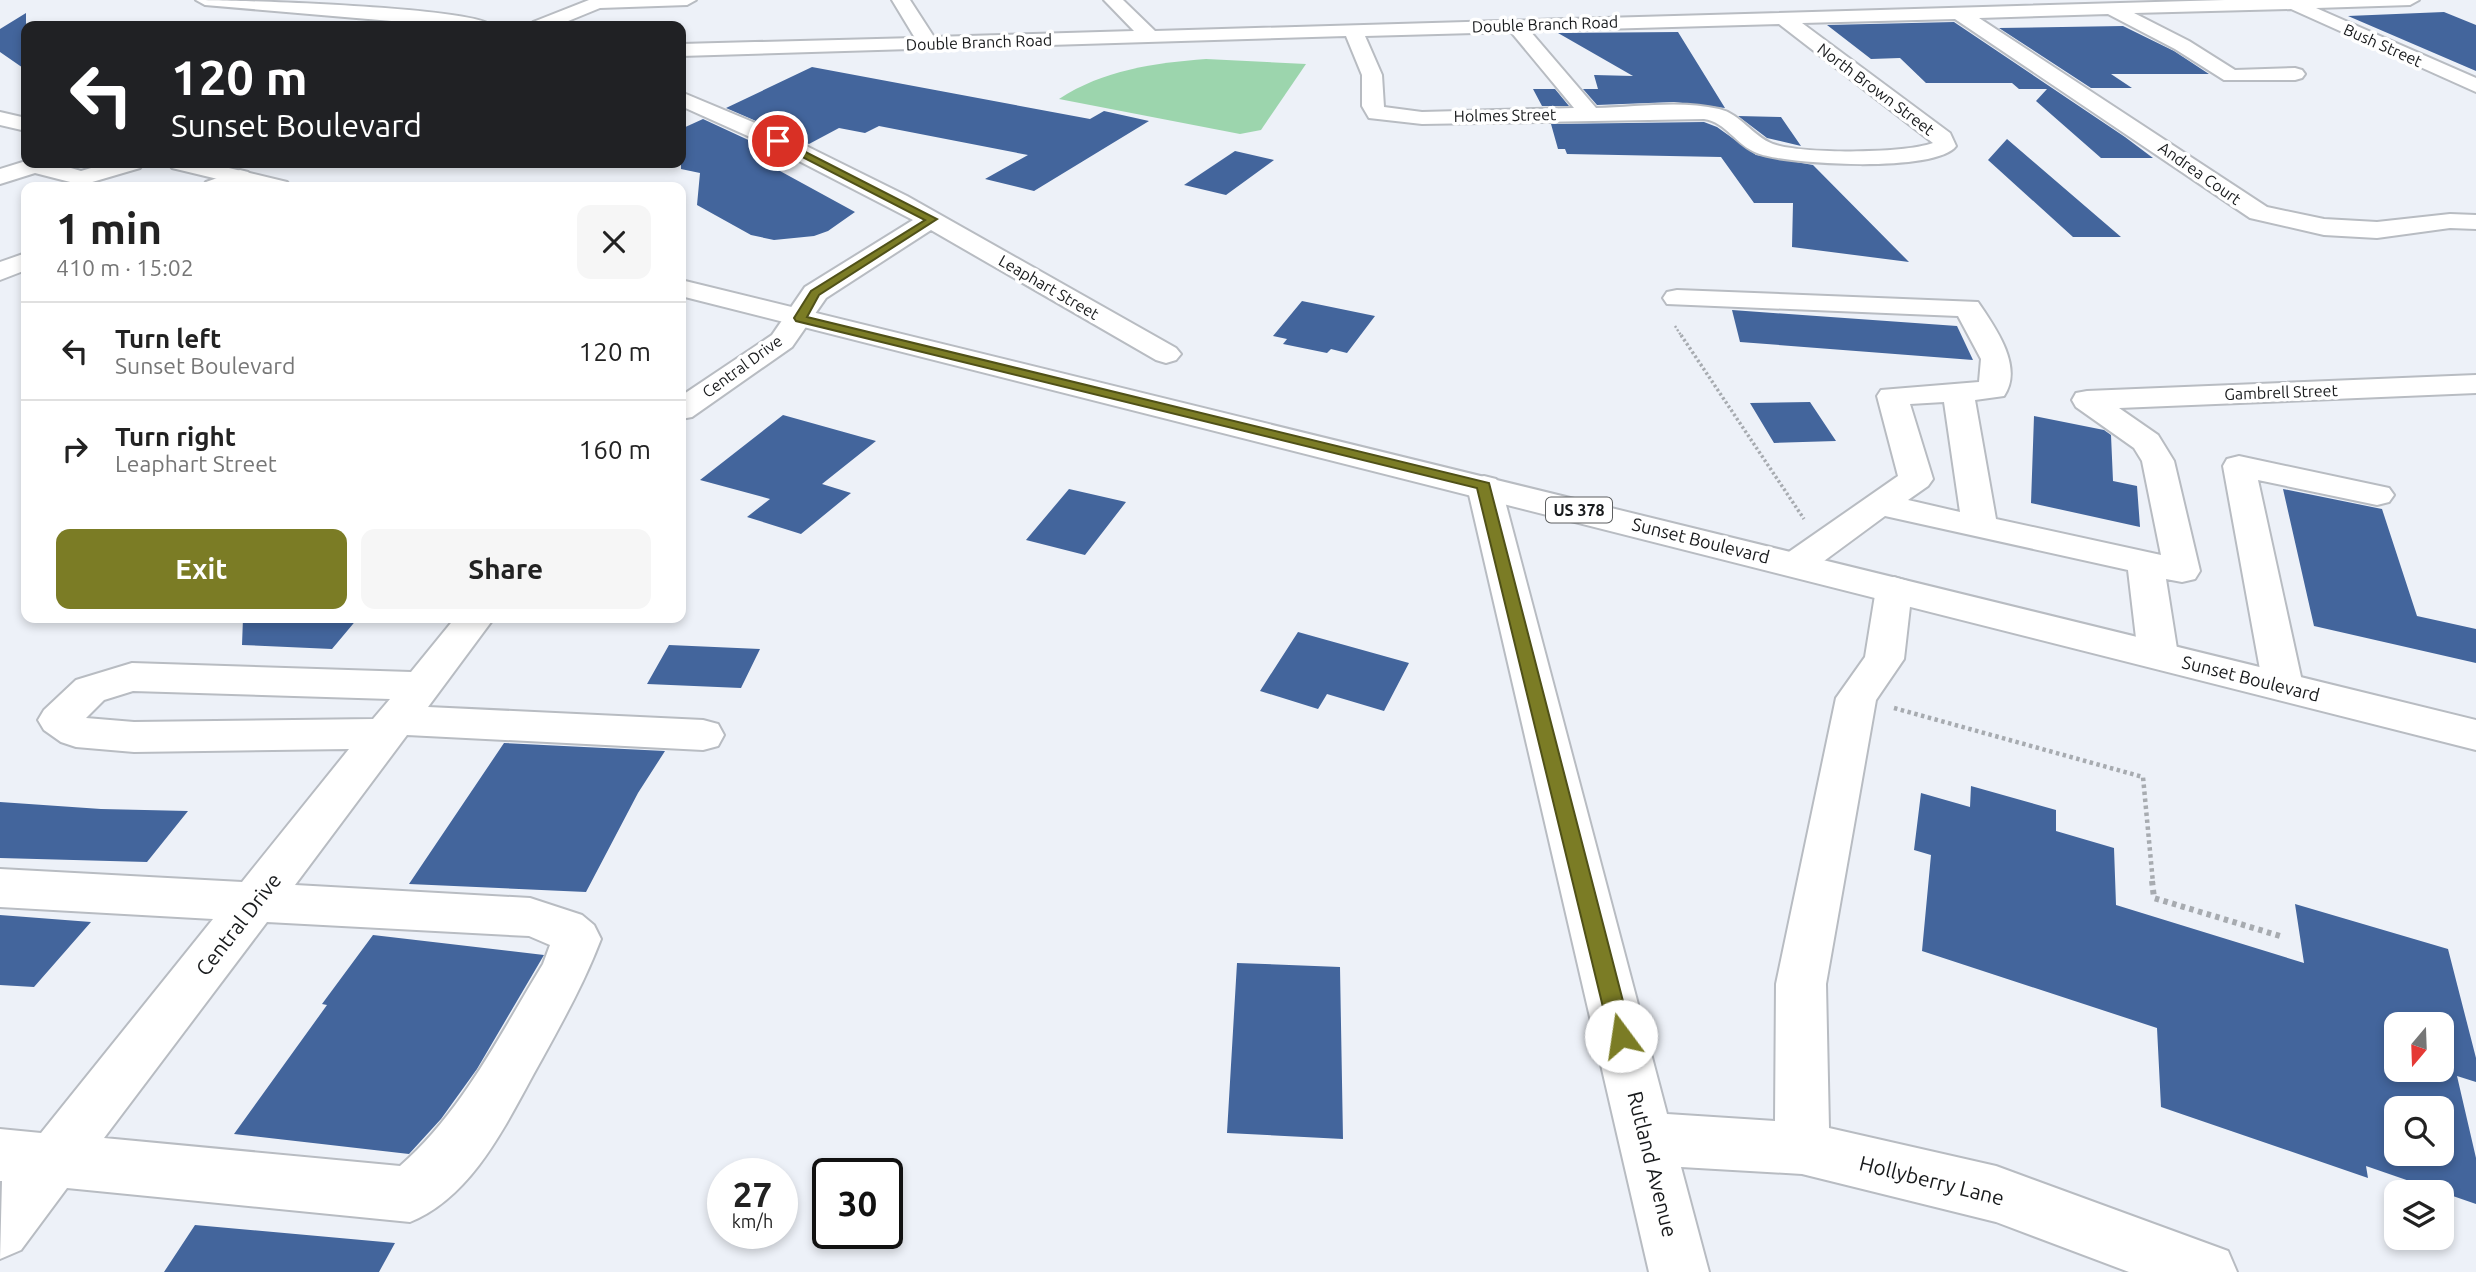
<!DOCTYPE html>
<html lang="en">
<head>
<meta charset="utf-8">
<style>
	body { margin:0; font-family:Ubuntu,sans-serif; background:#f6f6f6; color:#222; height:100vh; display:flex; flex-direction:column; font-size:26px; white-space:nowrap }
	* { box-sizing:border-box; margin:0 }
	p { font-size:23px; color:#767676 }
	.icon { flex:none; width:38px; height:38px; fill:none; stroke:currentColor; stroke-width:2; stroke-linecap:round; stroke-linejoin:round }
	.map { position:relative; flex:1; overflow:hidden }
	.details { position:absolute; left:21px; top:182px; width:665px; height:441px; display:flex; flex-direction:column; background:#fff; border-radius:14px; box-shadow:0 4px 10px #0003 }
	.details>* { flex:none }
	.guide { position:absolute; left:21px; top:21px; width:665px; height:147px; border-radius:14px; box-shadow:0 4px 10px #0003; background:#202124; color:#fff; overflow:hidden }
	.needle { width:46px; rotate:199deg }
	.fabs { position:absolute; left:2384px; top:1012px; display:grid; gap:14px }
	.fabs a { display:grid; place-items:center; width:70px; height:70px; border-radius:14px; background:#fff; box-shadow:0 4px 10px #0003; font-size:35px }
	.speed { position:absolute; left:707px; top:1158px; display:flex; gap:14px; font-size:35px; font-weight:700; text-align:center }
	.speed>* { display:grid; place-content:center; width:91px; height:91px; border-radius:50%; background:#fff; box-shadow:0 4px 10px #0003; line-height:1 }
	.speed small { font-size:18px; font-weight:400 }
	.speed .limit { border:4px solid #111; border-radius:10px; background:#fff; color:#111 }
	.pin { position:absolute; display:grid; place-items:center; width:60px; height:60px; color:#fff; margin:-30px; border:4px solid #fff; border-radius:50%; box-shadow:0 2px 7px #0007 }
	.me { position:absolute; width:77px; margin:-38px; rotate:346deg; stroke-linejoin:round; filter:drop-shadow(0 0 5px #0008) }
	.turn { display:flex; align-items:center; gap:24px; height:147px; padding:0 35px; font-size:32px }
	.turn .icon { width:91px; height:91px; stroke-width:2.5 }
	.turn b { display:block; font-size:49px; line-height:60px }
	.round { display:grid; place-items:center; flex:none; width:74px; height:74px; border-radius:14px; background:#f6f6f6 }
	.headline { display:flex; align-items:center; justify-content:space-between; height:119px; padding:0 35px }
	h1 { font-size:42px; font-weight:700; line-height:52px }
	.cta { display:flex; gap:14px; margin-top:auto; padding:14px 35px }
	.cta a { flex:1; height:80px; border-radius:14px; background:#7b7c25; color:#fff; font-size:28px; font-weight:700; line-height:80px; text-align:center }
	.cta a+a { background:#f6f6f6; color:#222 }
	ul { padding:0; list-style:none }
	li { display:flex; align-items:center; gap:21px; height:98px; padding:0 35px; border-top:2px solid #e0e0e0 }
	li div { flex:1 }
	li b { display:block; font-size:26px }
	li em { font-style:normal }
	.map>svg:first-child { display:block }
</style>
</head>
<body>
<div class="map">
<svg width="2476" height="1272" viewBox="0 0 2476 1272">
	<rect width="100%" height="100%" fill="#edf1f8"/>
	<!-- green -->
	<path fill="#9cd5ad" d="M1206,59L1306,64L1261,130L1240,134L1059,99C1103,70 1154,63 1206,59Z"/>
	<!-- building -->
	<path fill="#43659c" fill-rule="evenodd" d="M2444,12L2476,25V71L2348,16Z
		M26,13V70L0,52V29Z
		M1954,22L2125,137L2153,158H2101L2036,101L2047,89H2019L2012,83H1926L1900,58L1871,59L1827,25Z
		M2123,26L2174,51L2209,74H2111L2132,88H2091L1999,28Z
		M1678,32L1725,108L1674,102L1597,105L1583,89H1598L1594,75L1633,76L1558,33Z
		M812,67L1090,119L1104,111L1149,121L1034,191L985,179L1028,155L879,126L865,133L839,128L809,144L726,108Z
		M1533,89H1555L1569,106H1542Z
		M1738,116L1781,117L1801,146L1767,138Z
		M703,119L785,157L769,165L855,212L828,231L814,236L774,240L751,235L697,205L700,173L681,169V129Z
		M1704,122L1717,127L1756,155L1813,165L1909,262L1792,247L1793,203H1754L1721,157L1567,154L1565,149H1558L1551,124Z
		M2007,139L2121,237H2073L1988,160Z
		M1235,151L1274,160L1226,195L1184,185Z
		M1302,301L1375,316L1347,353L1331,349L1327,353L1283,344L1287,339L1273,336Z
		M1732,310L1957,326L1973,360L1740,342Z
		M1810,402L1836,441L1774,443L1750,403Z
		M783,415L876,441L822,484L851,493L801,534L747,517L770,499L700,480Z
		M2034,416L2104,430L2111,435L2113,481L2137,486L2140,527L2031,503Z
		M1069,489L1126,502L1085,555L1026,540Z
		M2283,489L2382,509L2417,616L2476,629V663L2314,626Z
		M243,618H358L332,649L242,645Z
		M1298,632L1409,663L1384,711L1327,694L1318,709L1260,691Z
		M669,645L760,649L741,688L647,684Z
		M504,743L665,751L638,793L586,892L409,884Z
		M1971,786L2056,810V831L2114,848L2116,905L2304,963L2295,904L2448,949L2476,1058V1082L2457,1076L2476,1158V1204L2366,1166L2368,1178L2161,1107L2157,1028L1922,951L1931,855L1914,850L1921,793L1970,807ZM2396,1024H2441V1069H2396ZM2396,1108H2441V1153H2396Z
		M0,802L101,809L188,811L147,862L0,858Z
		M0,915L91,922L34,987L0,985Z
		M373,935L544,955L477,1069L441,1119L409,1154L234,1134L327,1005L322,1004Z
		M1237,963L1340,967L1343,1139L1227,1133Z
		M195,1225L395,1243L379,1272H164Z"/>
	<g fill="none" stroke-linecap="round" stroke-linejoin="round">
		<!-- minor casing -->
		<g stroke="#b8bcc2" stroke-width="4">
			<path id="minor" d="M196,0C234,0 477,7 492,26H450L205,5Z
				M589,0H696L687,5L600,8L556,26H531L533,22Z
				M892,0H910L934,37L1134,31L1104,0H1123L1155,31L2225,0H2419L2410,5L2316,8L2476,78V92L2291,9L2134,13L2189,41L2235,70L2295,68L2302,70L2305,74L2302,78L2295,80H2224L2175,49L2108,14L1979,18L2267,207L2324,219L2377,222L2450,214L2476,215V229L2450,228L2377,238L2324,235L2250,218L1955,19L1802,23L1950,133L1956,146C1937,173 1787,165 1757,153C1736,145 1726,122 1704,119L1422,124L1369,118L1362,106V75L1346,36L681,56V44L915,38ZM1779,24L1933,143C1903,154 1803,154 1773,144C1752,136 1741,114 1719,109C1681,100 1636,107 1596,108L1530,31ZM1511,32L1574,108L1422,112L1384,107L1382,75L1365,36Z
				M681,92L786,136L907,196L1176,348L1181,354L1176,360L1166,363L1156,360L931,230L826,298L792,347L692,417L681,419V396L772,335L805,287L913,220L770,146L681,106Z
				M26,161L54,163L81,171L108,163H143L140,168L82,185L35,173L0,184V169Z
				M240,170L248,172L252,177C242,191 217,188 202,187L206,182Z
				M26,253V270L0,280V262Z
				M1677,290L1978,302C1995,327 2024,367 2004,396L1975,400L1996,519L2161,555L2142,461L2134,448L2076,407L2072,400L2076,393L2087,391L2476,375V393L2119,408L2158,435L2174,461L2200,571L2195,579L2182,582L2166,579L2178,655L2172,664L2158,668L2144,664L2138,655L2128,570L1885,516L1809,572L1796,575L1783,572L1778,564L1783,556L1898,476L1877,396L1881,390L1979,382L1981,359L1958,316L1667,304L1663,298L1667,292ZM1944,402L1960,512L1908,500L1928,486L1933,479L1910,404Z
				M2239,456L2389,488L2394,495L2389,502L2377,505L2258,480L2303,686L2297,696L2283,700L2269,696L2263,686L2223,466L2227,459Z
				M1484,476L1496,479L1501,486L1667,1114L1775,1121L1776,984L1836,698L1865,657L1876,589L1881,581L1894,577L1907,581L1912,589L1904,659L1876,700L1826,984L1829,1128L1996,1166L2228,1251L2237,1272H2129L1996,1222L1802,1174L1681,1167L1709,1272H1649L1467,486L1472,479Z
				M455,618H494L428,707L703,720L718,724L724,735L718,746L703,750L407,735L295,885L530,898L582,915L594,925L601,939C585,981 564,1019 542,1059C509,1117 476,1195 410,1222L67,1188L21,1250L0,1259L2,1181H0V1129L41,1133L213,919L0,907V869L242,882L349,749L134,752L76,747L61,742L44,730L38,720L44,710L76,680L132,663L411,672ZM133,691L390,699L373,719L134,722L86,718L104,700ZM267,922L529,936L550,945L543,964C500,1034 463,1111 400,1166L104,1138Z"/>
		</g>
		<!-- major casing -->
		<g stroke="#b8bcc2" stroke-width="4">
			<path id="major" d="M0,112L26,118V131L0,125Z
				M169,163H208L287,182L291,187H251L172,168Z
				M681,280L2476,720V750L681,296Z"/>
		</g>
		<!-- path-far3 -->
		<path stroke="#a7abb0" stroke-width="2.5" stroke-dasharray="2 2" stroke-linecap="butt" d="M1675,326L1682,337"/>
		<!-- path-far2 -->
		<path stroke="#a7abb0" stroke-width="3.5" stroke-dasharray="2.5 2.5" stroke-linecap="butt" d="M1681,335L1804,519"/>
		<!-- path-far1 -->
		<path stroke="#a7abb0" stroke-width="4.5" stroke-dasharray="3.5 3.5" stroke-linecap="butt" d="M1894,708L2143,777L2153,883"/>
		<!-- path -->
		<path stroke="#a7abb0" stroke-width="6" stroke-dasharray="4.5 4.5" stroke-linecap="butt" d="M2152,881L2154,898L2280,936"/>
		<!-- minor -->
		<use href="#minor" fill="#fff" fill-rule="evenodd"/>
		<!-- major -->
		<use href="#major" fill="#fff" fill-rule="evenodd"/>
	</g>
	<!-- route -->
	<path fill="#7b7c25" stroke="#505118" stroke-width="2" d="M778,138L937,219L819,295L807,317L1489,483L1632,1036L1628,1043L1621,1045L1613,1043L1610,1036L1477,488L796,321L794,318L811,291L925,220L775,143V139Z"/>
	<g text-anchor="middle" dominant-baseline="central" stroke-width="7" stroke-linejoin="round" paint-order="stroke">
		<!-- far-street labels -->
		<g font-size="16" fill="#181a1c" stroke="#fff">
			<text transform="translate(1545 24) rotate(-2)">Double Branch Road</text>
			<text transform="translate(979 42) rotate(-2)">Double Branch Road</text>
			<text transform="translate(2383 45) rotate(24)">Bush Street</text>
			<text transform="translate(1876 89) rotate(37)">North Brown Street</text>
			<text transform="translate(1505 115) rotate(-1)">Holmes Street</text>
			<text transform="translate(2200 173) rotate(35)">Andrea Court</text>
			<text transform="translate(1049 287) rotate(30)">Leaphart Street</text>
			<text transform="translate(742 366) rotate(-36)">Central Drive</text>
			<text transform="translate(2281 392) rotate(-2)">Gambrell Street</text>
		</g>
		<!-- shield labels -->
		<rect fill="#fff" stroke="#5d5f60" stroke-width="2" x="1546" y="497.5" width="66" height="25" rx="5"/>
		<g font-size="16" font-weight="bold" fill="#181a1c">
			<text x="1579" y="510">US 378</text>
		</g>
		<!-- street labels -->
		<g font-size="18" fill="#181a1c" stroke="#fff">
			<text transform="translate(1701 540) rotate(14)">Sunset Boulevard</text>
			<text transform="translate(2251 678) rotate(14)">Sunset Boulevard</text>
		</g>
		<!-- near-street labels -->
		<g font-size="21" fill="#181a1c" stroke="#fff">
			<text transform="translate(238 924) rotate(-52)">Central Drive</text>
			<text transform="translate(1653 1164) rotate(76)">Rutland Avenue</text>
			<text transform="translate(1932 1180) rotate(14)">Hollyberry Lane</text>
		</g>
	</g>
</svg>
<div class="fabs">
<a><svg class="needle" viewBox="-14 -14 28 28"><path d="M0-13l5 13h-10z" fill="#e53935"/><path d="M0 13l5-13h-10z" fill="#767676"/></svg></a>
<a><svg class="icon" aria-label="search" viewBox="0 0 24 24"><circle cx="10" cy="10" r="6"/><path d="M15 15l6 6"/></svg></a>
<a><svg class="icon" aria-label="layers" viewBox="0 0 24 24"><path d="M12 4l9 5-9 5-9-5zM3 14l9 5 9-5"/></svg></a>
</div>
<div class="speed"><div>27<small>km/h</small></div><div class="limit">30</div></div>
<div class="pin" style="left:778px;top:141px;background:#d93025"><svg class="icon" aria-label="arrive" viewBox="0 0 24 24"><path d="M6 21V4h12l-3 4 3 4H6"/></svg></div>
<svg class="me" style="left:1621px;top:1036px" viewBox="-20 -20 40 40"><circle r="19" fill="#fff"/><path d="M0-13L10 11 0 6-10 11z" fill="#7b7c25"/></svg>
<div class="guide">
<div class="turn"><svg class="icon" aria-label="left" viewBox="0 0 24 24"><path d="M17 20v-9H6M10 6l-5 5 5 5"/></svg><div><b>120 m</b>Sunset Boulevard</div></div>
</div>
<section class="details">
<div class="headline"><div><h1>1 min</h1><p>410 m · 15:02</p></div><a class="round"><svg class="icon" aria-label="close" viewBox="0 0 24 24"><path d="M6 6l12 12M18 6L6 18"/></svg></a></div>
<ul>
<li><svg class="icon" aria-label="left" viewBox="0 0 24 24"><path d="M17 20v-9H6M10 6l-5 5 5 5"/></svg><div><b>Turn left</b><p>Sunset Boulevard</p></div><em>120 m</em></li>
<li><svg class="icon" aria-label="right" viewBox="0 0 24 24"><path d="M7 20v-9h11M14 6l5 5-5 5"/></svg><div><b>Turn right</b><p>Leaphart Street</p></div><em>160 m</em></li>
</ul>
<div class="cta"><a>Exit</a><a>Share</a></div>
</section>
</div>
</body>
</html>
